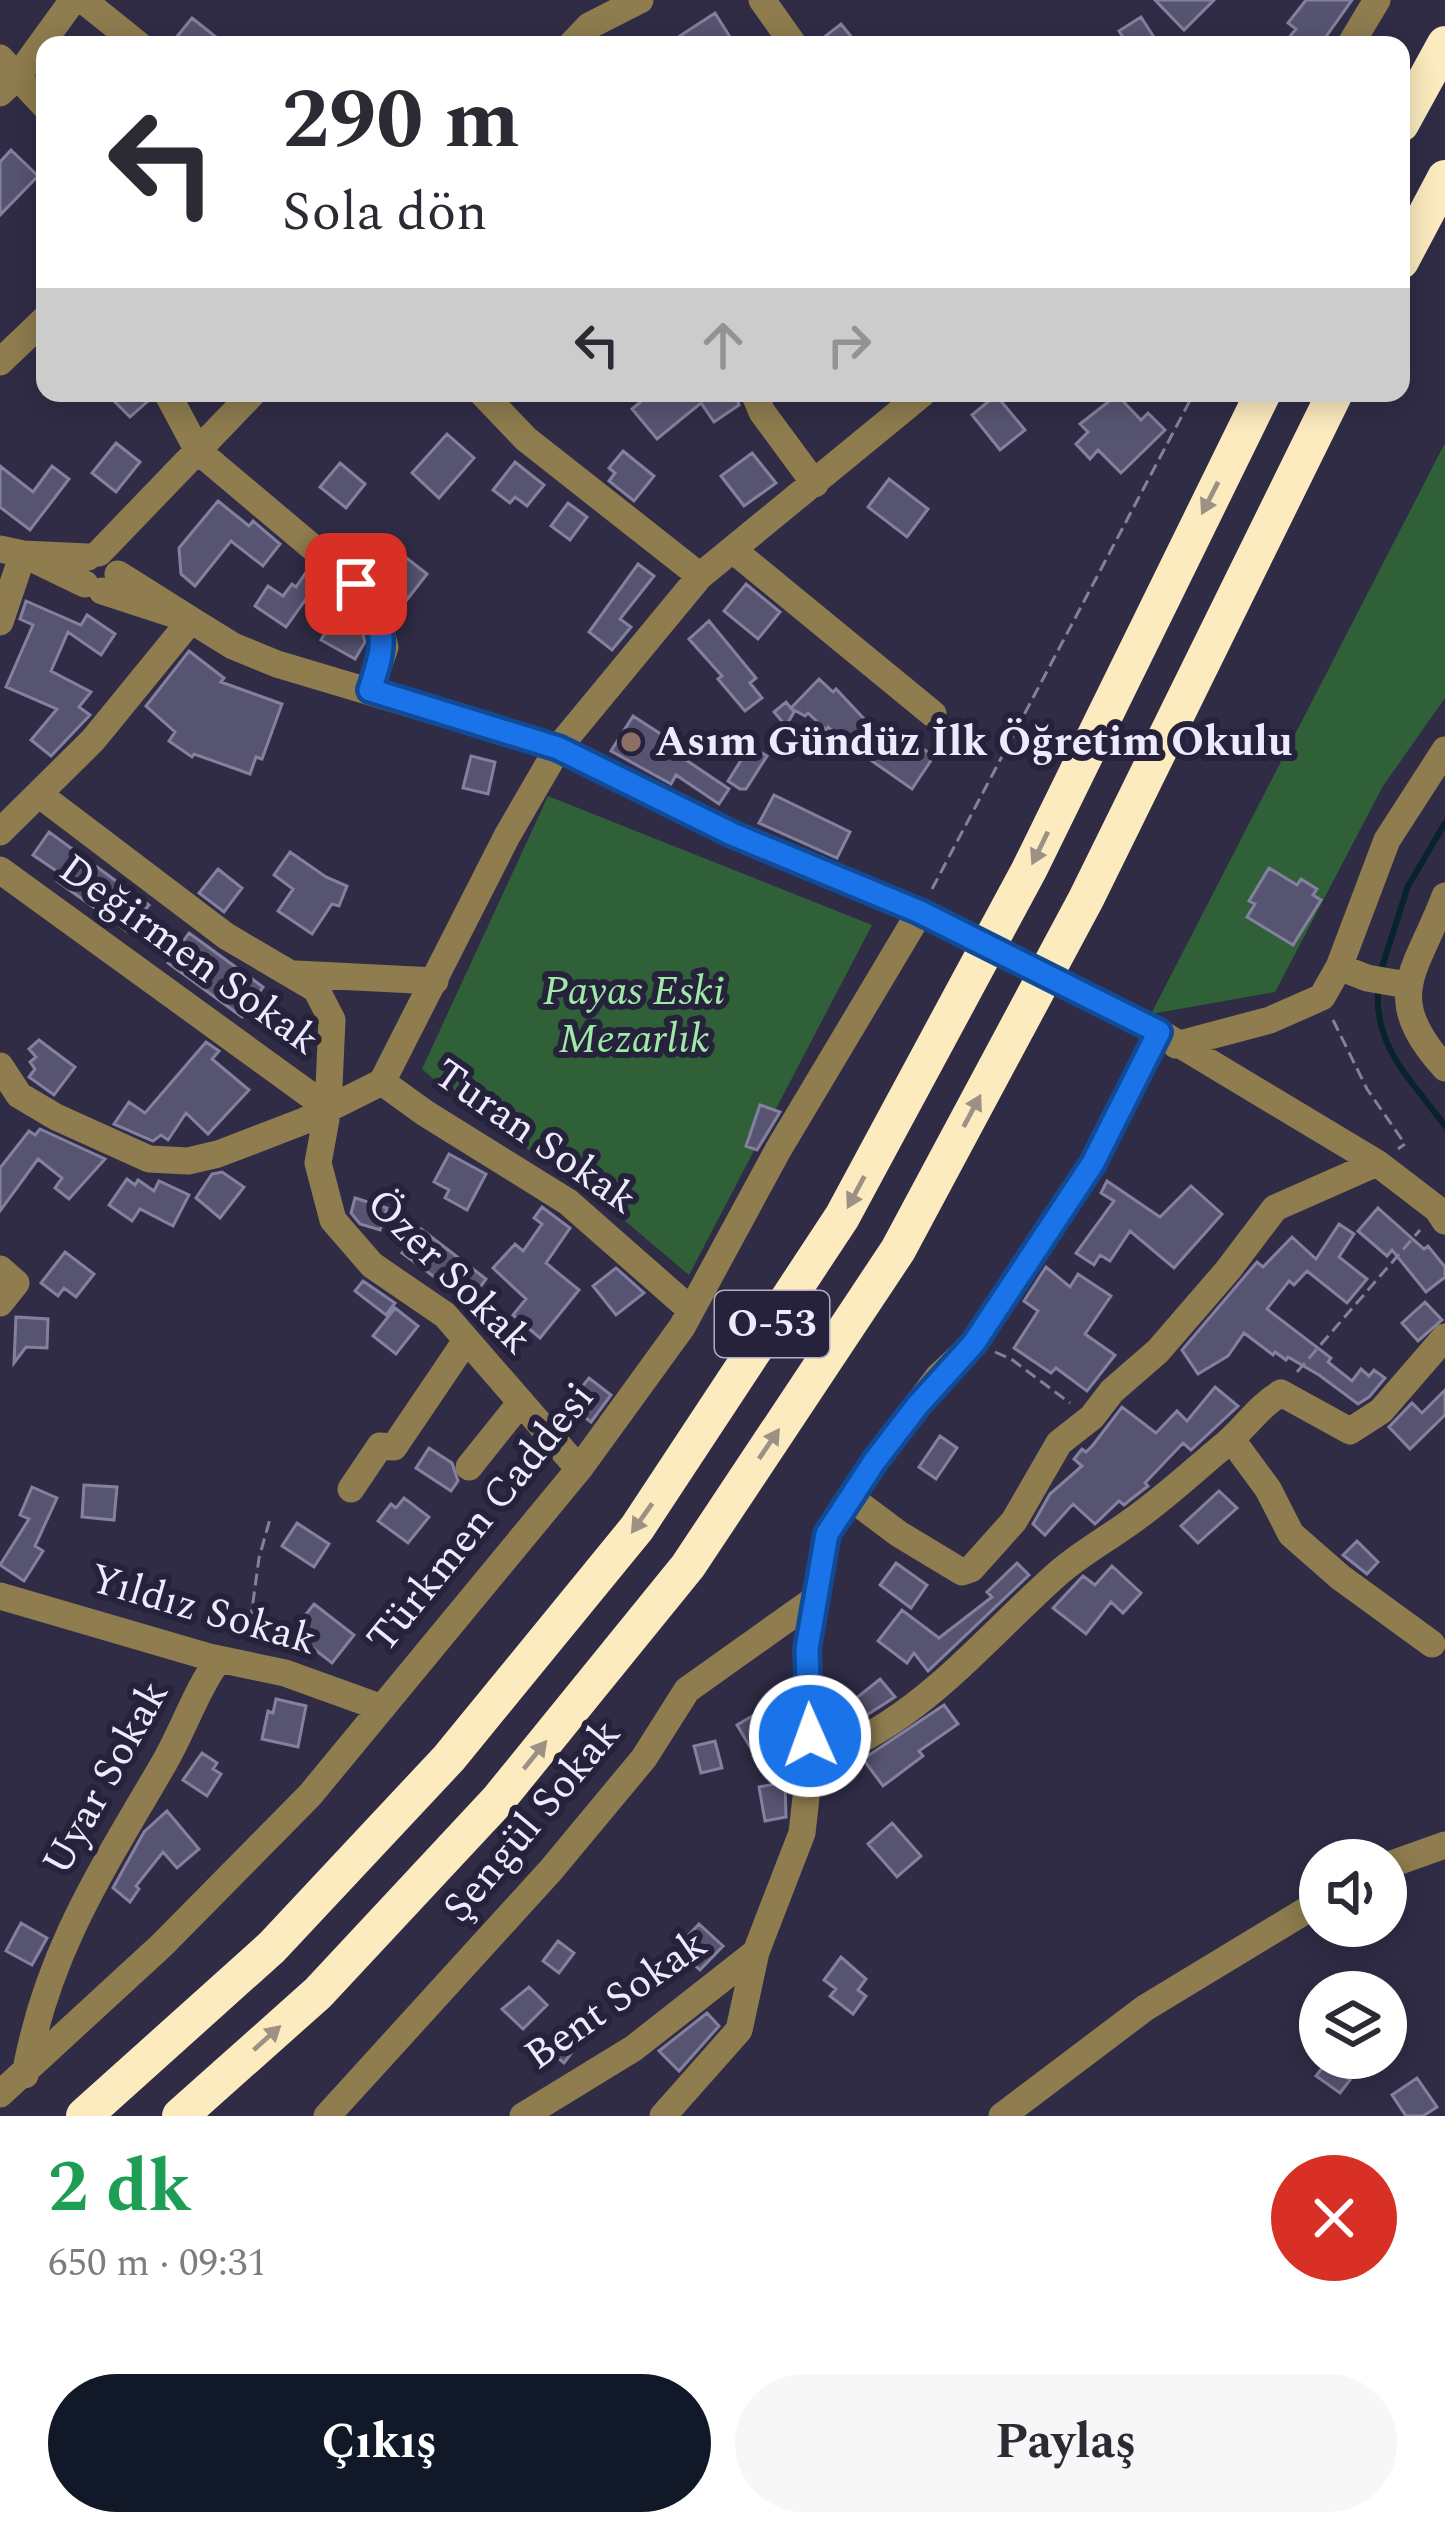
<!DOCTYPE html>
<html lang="tr">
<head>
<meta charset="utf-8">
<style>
	body { margin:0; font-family:Spectral,serif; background:#f7f7f7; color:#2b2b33; height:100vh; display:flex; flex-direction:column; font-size:45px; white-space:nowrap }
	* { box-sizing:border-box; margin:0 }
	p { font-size:39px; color:#7c7c81 }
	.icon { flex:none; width:66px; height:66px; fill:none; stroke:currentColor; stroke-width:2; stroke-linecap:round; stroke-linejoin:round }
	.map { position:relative; height:2116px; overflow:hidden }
	.details { display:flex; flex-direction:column; background:#fff; flex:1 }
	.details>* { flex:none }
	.top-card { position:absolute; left:36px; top:36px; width:1374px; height:366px; border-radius:24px; box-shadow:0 6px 30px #0003; background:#fff; color:#2b2b33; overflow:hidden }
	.fabs { position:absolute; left:1299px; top:1839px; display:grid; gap:24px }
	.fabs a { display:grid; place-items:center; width:108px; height:108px; border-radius:50%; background:#fff; box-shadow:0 6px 30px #0003; font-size:60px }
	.pin { position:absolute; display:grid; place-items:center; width:102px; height:102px; color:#fff; margin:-51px; border-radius:24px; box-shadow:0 6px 18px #0006 }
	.me { position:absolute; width:132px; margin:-66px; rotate:358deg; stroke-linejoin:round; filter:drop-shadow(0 0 9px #0008) }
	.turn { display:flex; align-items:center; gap:42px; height:252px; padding:0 48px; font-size:54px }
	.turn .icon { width:156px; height:156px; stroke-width:2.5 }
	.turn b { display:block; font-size:84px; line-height:102px }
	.lanes { display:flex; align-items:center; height:114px; padding:0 48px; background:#0003; justify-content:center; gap:60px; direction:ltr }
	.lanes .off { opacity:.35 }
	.round { display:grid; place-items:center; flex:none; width:126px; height:126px; border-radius:63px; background:#f7f7f7 }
	.head { display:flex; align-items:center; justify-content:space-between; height:204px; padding:0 48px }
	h1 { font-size:72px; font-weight:700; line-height:90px; color:#1e9e55 }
	.primary-button { display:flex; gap:24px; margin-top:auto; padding:24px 48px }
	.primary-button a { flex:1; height:138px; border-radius:72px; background:#111827; color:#fff; font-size:48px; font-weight:700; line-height:138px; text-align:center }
	.primary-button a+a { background:#f7f7f7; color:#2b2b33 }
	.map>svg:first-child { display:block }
</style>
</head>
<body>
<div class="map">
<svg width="1445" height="2116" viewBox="0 0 1445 2116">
	<rect width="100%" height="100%" fill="#302c46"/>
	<!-- green -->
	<path fill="#306037" d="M1445,443V698L1383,786L1275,992L1151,1014Z
		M548,796L872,925L689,1275L586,1188L477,1116L422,1069Z"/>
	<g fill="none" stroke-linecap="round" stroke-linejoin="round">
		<!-- stream -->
		<path stroke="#08232b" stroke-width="6" d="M1381,970L1408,886L1445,823
			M1378,989C1374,1049 1412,1080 1445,1126"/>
	</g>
	<!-- building -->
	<path fill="#575471" stroke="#84809f" stroke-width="3" d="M1155,0H1214L1184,30Z
		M1306,0H1352L1320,45H1283L1296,29L1288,23Z
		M715,13L735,45H666Z
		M1141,17L1159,45H1128L1119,31Z
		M192,18L226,45H170Z
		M841,24L858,45H814Z
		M11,150L38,176L0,215V162Z
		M106,393H140L148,401L130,417Z
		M651,393H736L739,405L714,422L701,403L657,439L632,409Z
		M996,395L1025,430L1000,450L972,415Z
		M1117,395L1141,420L1148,413L1165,430L1121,473L1098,450L1090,459L1076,444L1088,432L1080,424Z
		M447,434L474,458L439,498L412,473Z
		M116,443L140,462L116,492L92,473Z
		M623,451L654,476L634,501L609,481L615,473L609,468Z
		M752,453L776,483L744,506L721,476Z
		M515,462L544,485L527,506L515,497L510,503L493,490Z
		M340,463L365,484L346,508L320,487Z
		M0,466L33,492L52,466L69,479L30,530L0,507Z
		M889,479L928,509L907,537L868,507Z
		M218,501L249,526L253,521L280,544L263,566L231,541L195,586L181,574L179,548Z
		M568,503L587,517L570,540L551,526Z
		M404,556L427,574L402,606L380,588Z
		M638,564L654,576L620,619L631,627L612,650L589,632Z
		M309,568L342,596L335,608L311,592L286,627L255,606L268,586L283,596L292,584L296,587Z
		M746,584L780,612L758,639L724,611Z
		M26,601L81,625L87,615L115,634L101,655L68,632L51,671L91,692L79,707L90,715L51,756L31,740L57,709L6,687L33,625L20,619Z
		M339,609L361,627L365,642L355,659L321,640Z
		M709,621L756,678L750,683L762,698L745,711L718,679L722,676L689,639Z
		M189,651L224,678L221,682L282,704L262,759L256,757L250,774L194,754L192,757L169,741L175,732L146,706Z
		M819,679L833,692L836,689L869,724L853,742L846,735L842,739L828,727L826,730L808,713L805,716L792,709L794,712L786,726L774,712L786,702L791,708Z
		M633,716L690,753L686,760L729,789L719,804L676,775L671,784L611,751Z
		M887,740L912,752L917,745L934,756L912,789L872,761Z
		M750,746L767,756L746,789H740L728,781Z
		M471,756L495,762L488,794L463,788Z
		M774,795L850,832L837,858L759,823Z
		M49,832L149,905L128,932L57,881L61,874L33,855Z
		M290,852L326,877L347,886L339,906L332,904L312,934L278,911L293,889L274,875Z
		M1269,868L1297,885L1301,879L1317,889L1313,895L1321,900L1293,945L1247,917L1255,904L1249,901Z
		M218,869L242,888L224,912L199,893Z
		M189,933L263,987L242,1017L168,963Z
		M39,1040L75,1067L54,1095L29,1077L35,1069L30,1062L36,1057L29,1049Z
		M206,1042L219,1051L212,1059L249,1090L208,1134L186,1113L168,1140L161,1135L153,1141L114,1124L129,1102L145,1113Z
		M760,1105L780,1112L757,1150L746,1146Z
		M40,1129L105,1159L69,1199L55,1188L62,1178L38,1159L0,1211V1168L29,1131L35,1135Z
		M449,1154L486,1174L467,1210L445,1198L449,1190L434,1182Z
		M222,1172L244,1187L220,1218L196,1198L212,1174Z
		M127,1179L135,1185L138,1180L154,1191L159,1181L189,1195L173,1226L140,1209L132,1221L109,1205Z
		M1107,1181L1160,1217L1191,1186L1222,1214L1174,1268L1130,1231L1110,1261L1100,1255L1094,1265L1076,1253L1114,1201L1101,1193Z
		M355,1198L387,1208L380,1230L360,1224L351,1213Z
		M542,1207L570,1228L546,1263L579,1290L540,1338L513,1315L526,1299L493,1268L515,1244L523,1251L542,1224L534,1218Z
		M1378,1208L1424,1249L1428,1246L1445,1267V1277L1426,1292L1392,1250L1387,1256L1358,1231Z
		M1339,1224L1354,1234L1339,1257L1367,1279L1347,1303L1307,1271L1294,1285L1289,1281L1267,1309L1331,1358L1328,1362L1352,1381L1361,1369L1369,1376L1374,1370L1385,1378L1369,1397L1358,1404L1319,1375L1288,1357L1286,1360L1275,1352L1273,1355L1244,1333L1228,1356L1198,1374L1182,1350L1257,1262L1263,1267L1292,1237L1316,1259Z
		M421,1229L486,1279L475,1294L462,1285L456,1293L402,1253Z
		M65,1252L94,1274L76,1297L64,1288L58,1296L41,1283Z
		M1046,1267L1070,1287L1078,1274L1111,1296L1085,1334L1115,1355L1087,1391L1056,1368L1051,1373L1014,1348L1038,1311L1024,1301Z
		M616,1268L644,1293L616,1315L593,1286Z
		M363,1281L395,1303L386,1315L355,1291Z
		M1425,1302L1442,1320L1418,1341L1402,1323Z
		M395,1308L418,1326L396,1354L373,1336Z
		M16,1317L48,1319L47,1348L26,1347L14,1363Z
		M589,1378L611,1395L591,1422L568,1404Z
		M1215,1387L1238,1406L1191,1450L1183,1443L1145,1483L1148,1486L1130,1500L1124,1505L1119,1501L1095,1524L1073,1504L1045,1535L1033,1524L1050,1494L1082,1466L1074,1459L1082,1449L1086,1452L1093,1445L1122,1407L1156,1433L1177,1411L1187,1421Z
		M1445,1390V1415L1410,1449L1389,1427L1412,1403L1422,1413Z
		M940,1436L957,1448L936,1479L919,1467Z
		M429,1448L452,1463L458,1481L451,1491L416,1468Z
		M84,1485L117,1487L114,1520L82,1517Z
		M32,1487L57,1498L35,1546L43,1551L24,1581L0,1565L29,1519L20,1515Z
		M1219,1491L1237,1508L1198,1543L1181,1526Z
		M404,1498L429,1517L408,1543L378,1521L391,1504L396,1508Z
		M297,1523L329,1544L314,1567L282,1546Z
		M1357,1541L1378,1562L1367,1574L1343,1555Z
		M896,1563L927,1585L911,1608L880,1585Z
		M1017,1563L1029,1575L928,1671L914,1653L907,1663L878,1641L902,1610L939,1638L992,1597L987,1592Z
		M1112,1566L1141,1593L1123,1613L1111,1602L1086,1634L1053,1608L1083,1576L1095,1585Z
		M314,1604L354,1635L332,1663L292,1632Z
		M880,1679L895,1697L856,1722L844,1708Z
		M276,1699L306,1706L298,1747L262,1739L268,1711L273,1713Z
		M944,1705L958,1724L919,1751L923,1756L883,1786L863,1759Z
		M764,1709L783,1741L756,1757L737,1725Z
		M715,1741L722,1768L701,1773L694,1746Z
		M202,1753L217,1763L213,1769L221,1774L207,1796L183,1780Z
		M785,1782L786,1817L765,1821L759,1787Z
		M167,1811L199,1849L177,1868L163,1852L136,1886L139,1889L130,1902L113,1888L144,1832Z
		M892,1823L921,1856L897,1877L868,1844Z
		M21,1923L47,1938L32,1965L6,1951Z
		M699,1924L723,1946L700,1970L676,1948Z
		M558,1941L574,1953L559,1973L543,1961Z
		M841,1957L866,1979L858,1990L866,1996L853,2014L830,1996L836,1989L824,1980Z
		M529,1987L547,2005L523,2029L502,2009Z
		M707,2013L719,2026L679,2071L659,2051Z
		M569,2027L583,2038L564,2063L550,2052Z
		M1326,2063L1350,2080L1340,2093L1316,2076Z
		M1417,2078L1437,2107L1423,2116H1406L1392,2095Z"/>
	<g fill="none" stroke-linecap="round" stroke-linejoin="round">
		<!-- path -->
		<path stroke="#838097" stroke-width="3" stroke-dasharray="12 6" stroke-linecap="butt" d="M932,889L1194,393
			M1333,1020L1367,1089L1405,1144L1398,1149
			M995,1352L1011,1359L1070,1403
			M1297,1372L1420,1230
			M248,1639L259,1558L270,1519"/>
		<!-- minor -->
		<path stroke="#8f7d4f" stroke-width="27" d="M83,0L139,45
			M762,0L794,45
			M571,45L589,26L640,0
			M1350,45L1377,0
			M0,58L45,106
			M0,93L18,76L73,0
			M0,362L45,319
			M167,393L198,451L356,584L378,620L385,647L370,690
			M482,393L526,439L700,576
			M754,393L762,412L815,484
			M0,549L23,554L85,584
			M733,550L933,714
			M99,553L253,393
			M0,622L23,554L88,557
			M40,795L226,936L316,989L332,1020L328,1108L318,1163L333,1220L372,1265L445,1315L579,1469
			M0,832L93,740L191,620L118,574
			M0,870L328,1108
			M1445,896C1416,973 1380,996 1445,1068
			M1339,967L1367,978L1407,985
			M296,974L435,981
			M1176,1045L1270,1020L1322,997L1339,967L1387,840L1445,750
			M0,1066L19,1095L56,1117L149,1159L188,1161L218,1154L304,1121L382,1082L507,836L558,748L700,576L923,393
			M382,1082L425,1113L568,1202L691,1310
			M0,1269L16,1283L0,1303
			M1232,1440L1268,1489L1291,1534L1340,1577L1432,1644
			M469,1467L521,1402
			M351,1489L380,1446L394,1447L465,1342
			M851,1498L899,1534L962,1572L971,1569L1014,1521L1059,1443L1092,1417L1112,1391L1158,1351L1228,1270L1275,1208L1377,1163
			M0,1596L209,1657L285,1673L382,1708
			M810,1762C916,1726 975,1648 1055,1576C1078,1555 1104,1541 1129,1523C1161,1501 1191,1473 1221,1448C1243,1431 1257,1407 1281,1393L1350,1431L1381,1411L1445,1337
			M1386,1866L1445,1845
			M25,2075C47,1952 102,1870 163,1765C183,1731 196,1690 219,1659
			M0,2094L162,1945L310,1795L579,1469L682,1327L778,1150L920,912L732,834L558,748L277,664L233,646L191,620L102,591
			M327,2116L551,1870L644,1758L687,1690L815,1599
			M523,2116L634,2048L756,1952
			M663,2116L739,2030L756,1952L802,1833L810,1762L807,1649L827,1534L874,1462L938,1377L974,1343L1093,1163L1159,1032L1377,1163L1437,1209L1445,1221
			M1002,2116L1145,2008L1320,1902"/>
		<!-- highway -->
		<path stroke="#fcebbf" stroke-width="36" d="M1401,124L1445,44
			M1401,261L1445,178
			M84,2116L272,1947L449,1758L637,1528L842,1217L1029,870L1263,393
			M180,2116L318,1993L498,1800L688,1566L898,1250L1086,899L1335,393"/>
		<!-- minor-bridge -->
		<path stroke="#8f7d4f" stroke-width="27" d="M920,912L1159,1032"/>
	</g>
	<!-- one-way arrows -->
	<defs><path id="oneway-solid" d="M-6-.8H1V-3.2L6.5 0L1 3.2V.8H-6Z" transform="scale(3)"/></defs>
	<g fill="#9c9184">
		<use href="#oneway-solid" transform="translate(1210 498) rotate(117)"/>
		<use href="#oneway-solid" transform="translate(1040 848) rotate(116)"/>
		<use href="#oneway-solid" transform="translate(972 1111) rotate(-62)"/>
		<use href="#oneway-solid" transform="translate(856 1192) rotate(118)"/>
		<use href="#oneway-solid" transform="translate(769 1444) rotate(-56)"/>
		<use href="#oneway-solid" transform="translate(642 1518) rotate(125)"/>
		<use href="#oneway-solid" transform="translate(535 1755) rotate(-51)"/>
		<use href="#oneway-solid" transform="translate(267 2038) rotate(-42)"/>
	</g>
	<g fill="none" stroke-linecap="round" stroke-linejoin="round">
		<!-- route casing -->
		<g stroke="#114b97" stroke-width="30">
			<path id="route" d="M356,584C385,632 388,636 370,690L558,748L732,834L920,912L1159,1032L1093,1163L974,1343L917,1406L874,1462L827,1534L807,1649L810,1736"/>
		</g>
		<!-- route -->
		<use href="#route" stroke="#1a73e8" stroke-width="21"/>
	</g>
	<!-- markers -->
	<circle fill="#8d6e63" stroke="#26223b" stroke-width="4.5" cx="631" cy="742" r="12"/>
	<g text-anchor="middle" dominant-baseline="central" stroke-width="12" stroke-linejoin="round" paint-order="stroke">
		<!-- shield labels -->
		<rect fill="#26223b" stroke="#b1aec2" stroke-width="3" x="715" y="1291" width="114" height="66" rx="9"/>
		<g font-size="39" font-weight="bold" fill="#eceafc">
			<text x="772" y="1324">O-53</text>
		</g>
		<!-- poi labels -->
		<g font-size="42" font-weight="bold" fill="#eceafc" stroke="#26223b" text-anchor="start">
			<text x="655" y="742">Asım Gündüz İlk Öğretim Okulu</text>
		</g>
		<!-- street labels -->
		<g font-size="42" fill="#eceafc" stroke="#26223b">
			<text transform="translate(189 955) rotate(36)">Değirmen Sokak</text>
			<text transform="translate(535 1137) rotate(35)">Turan Sokak</text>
			<text transform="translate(449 1272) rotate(45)">Özer Sokak</text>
			<text transform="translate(481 1518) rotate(-51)">Türkmen Caddesi</text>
			<text transform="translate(203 1610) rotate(16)">Yıldız Sokak</text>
			<text transform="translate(106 1778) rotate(-61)">Uyar Sokak</text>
			<text transform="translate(532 1821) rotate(-50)">Şengül Sokak</text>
			<text transform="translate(616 2000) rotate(-35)">Bent Sokak</text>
		</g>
		<!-- park labels -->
		<g font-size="42" font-style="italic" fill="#9feaa7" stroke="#26223b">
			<text x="634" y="991">Payas Eski<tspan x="634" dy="48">Mezarlık</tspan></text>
		</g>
	</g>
</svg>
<div class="fabs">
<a><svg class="icon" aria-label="sound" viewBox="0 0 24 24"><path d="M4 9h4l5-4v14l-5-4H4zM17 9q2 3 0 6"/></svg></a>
<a><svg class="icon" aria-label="layers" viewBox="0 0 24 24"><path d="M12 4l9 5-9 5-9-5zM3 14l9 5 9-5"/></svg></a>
</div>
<div class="pin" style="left:356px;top:584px;background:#d93025"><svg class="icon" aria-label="arrive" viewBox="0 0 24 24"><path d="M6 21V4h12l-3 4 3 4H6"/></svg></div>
<svg class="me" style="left:810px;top:1736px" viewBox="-20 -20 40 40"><circle r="17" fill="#1a73e8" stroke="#fff" stroke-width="3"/><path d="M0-11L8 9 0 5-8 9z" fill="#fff"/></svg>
<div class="top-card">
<div class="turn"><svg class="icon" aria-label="left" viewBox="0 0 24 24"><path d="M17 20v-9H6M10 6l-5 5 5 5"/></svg><div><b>290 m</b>Sola dön</div></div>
<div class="lanes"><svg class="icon" aria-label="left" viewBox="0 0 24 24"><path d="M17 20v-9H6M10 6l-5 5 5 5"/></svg><svg class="icon off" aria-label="ahead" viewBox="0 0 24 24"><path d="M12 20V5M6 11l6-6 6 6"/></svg><svg class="icon off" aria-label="right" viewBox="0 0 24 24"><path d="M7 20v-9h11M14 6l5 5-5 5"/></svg></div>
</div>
</div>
<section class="details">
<div class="head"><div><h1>2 dk</h1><p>650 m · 09:31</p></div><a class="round" style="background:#d93025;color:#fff"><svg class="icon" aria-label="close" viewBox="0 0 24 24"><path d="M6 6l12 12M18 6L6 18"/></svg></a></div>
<div class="primary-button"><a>Çıkış</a><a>Paylaş</a></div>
</section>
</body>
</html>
